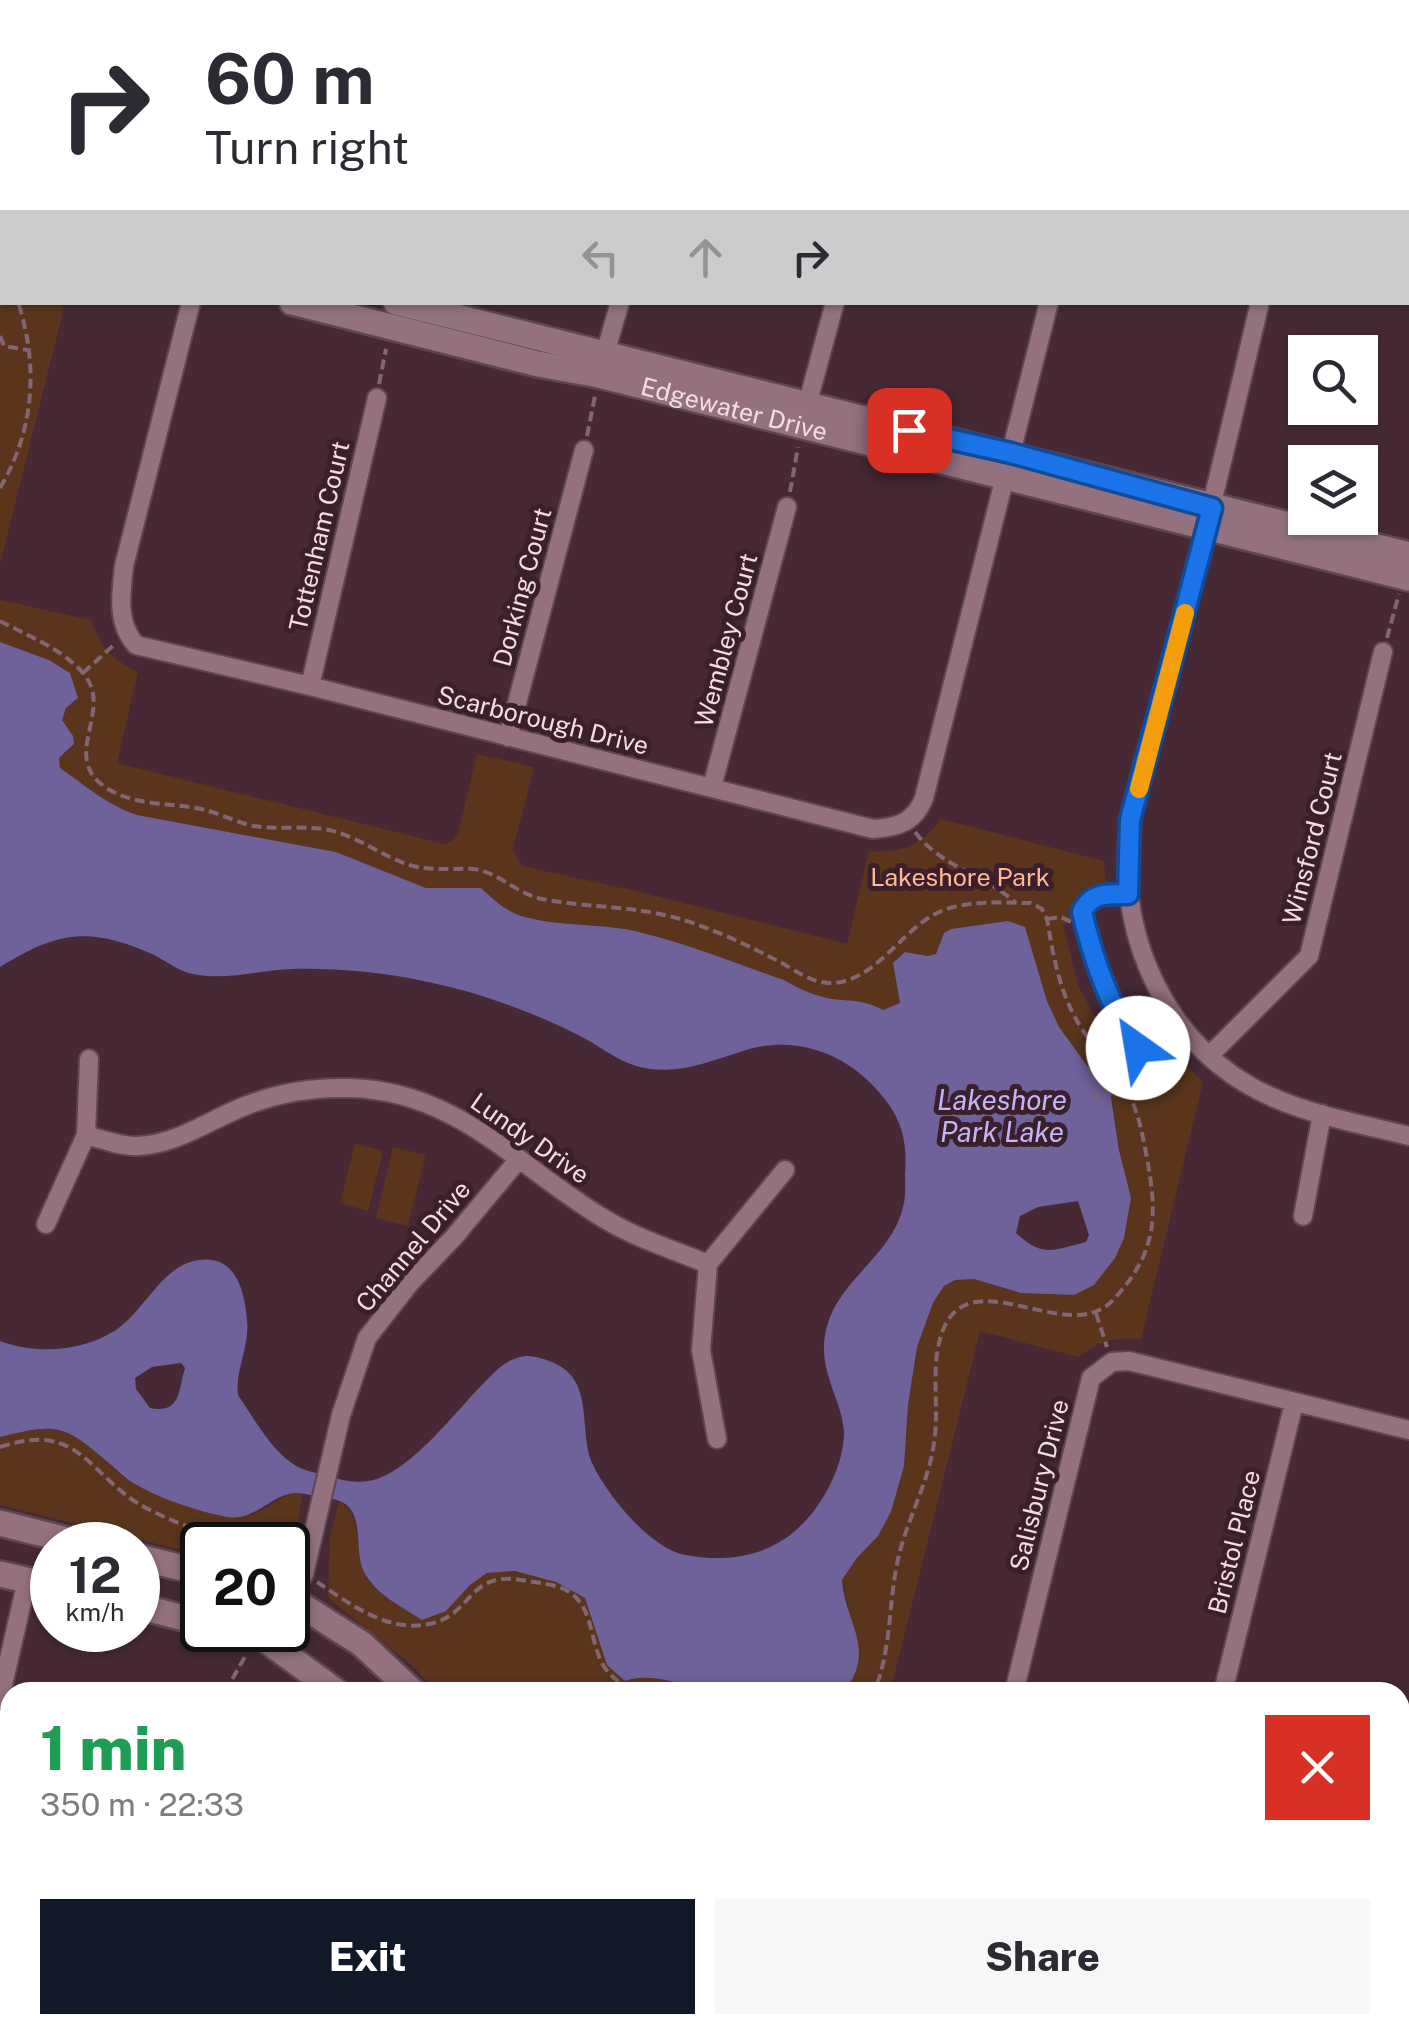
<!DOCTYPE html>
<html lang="en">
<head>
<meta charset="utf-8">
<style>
	body { margin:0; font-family:"Public Sans",sans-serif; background:#f7f7f7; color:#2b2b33; height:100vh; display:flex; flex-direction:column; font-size:38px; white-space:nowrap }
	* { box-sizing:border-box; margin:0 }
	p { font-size:32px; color:#7c7c81 }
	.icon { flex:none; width:55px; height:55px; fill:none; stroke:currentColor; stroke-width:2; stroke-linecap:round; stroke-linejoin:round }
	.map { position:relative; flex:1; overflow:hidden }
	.drawer { position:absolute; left:0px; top:1682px; width:1410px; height:352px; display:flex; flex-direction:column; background:#fff; border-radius:30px 30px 0 0; box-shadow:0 2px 8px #0004 }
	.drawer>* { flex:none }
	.hud { position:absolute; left:0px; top:0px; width:1410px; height:305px; box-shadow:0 2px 8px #0004; background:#fff; color:#2b2b33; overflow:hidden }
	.tools { position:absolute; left:1288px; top:335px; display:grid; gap:20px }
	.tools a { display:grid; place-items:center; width:90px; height:90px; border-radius:0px; background:#fff; box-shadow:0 2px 8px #0004; font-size:50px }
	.speed { position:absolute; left:30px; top:1522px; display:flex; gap:20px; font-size:50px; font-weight:700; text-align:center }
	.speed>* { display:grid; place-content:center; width:130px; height:130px; border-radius:50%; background:#fff; box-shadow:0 2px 8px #0004; line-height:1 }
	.speed small { font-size:25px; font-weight:400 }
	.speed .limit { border:5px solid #111; border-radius:15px; background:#fff; color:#111 }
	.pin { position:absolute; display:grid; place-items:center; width:85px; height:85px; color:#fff; margin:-42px; border-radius:20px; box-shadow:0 5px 15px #0006 }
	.me { position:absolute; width:110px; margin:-55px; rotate:328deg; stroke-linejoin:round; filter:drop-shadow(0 0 8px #0008) }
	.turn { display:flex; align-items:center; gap:35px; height:210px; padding:0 40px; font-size:45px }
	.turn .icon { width:130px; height:130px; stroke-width:2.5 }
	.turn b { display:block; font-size:70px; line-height:85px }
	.lanes { display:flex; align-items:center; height:95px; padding:0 40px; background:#0003; justify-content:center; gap:50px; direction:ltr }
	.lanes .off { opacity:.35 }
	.round { display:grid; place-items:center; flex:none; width:105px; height:105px; border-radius:0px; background:#f7f7f7 }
	.headline { display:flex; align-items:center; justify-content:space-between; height:170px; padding:0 40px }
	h1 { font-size:60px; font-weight:800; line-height:75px; color:#1e9e55 }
	.cta { display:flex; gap:20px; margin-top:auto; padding:20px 40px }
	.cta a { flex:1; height:115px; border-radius:0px; background:#111827; color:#fff; font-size:40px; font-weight:800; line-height:115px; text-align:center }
	.cta a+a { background:#f7f7f7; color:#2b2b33 }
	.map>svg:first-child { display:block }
</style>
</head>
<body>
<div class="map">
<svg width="1409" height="2034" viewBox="0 0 1409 2034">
	<rect width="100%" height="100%" fill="#462935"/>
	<!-- green -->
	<path fill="#5a351b" d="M0,246L2,302L65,303L0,564Z
		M0,600L91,620C100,647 113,660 138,672L117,763L444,844L451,842L458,833L477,754L534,767L513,849L522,866L627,889L847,944L869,851C903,853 920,846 941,819L1104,861L1106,889C1087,894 1076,898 1076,919L1063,925L1079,988L1118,1056L1141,1061L1170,1048L1203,1082L1141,1339C1116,1337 1099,1340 1079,1357L980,1331L890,1692H843L858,1665L859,1653L842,1580L856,1559L878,1536L891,1512L904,1466L908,1405L917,1347L933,1303L944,1286L955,1280L974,1279L1021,1293L1074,1295L1122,1163L1109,1082H1099L1059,1027L1047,1001L1025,927L1008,921L951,929L936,954L928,956L905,952L893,967L900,1003L883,1010C865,1000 852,1001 832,999C815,996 799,989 784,980C735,963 686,943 635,931C597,922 544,928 512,912C500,906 491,896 481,888H426L336,852L137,815C107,805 85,785 60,768L59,758L73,747L62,720L66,707L76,701L66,670L49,660L0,642Z
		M355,1144L383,1151L368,1211L340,1203Z
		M393,1147L426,1155L408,1226L376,1218Z
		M36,1428C81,1428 95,1454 128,1480C142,1490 162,1497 178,1502C202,1510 230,1523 254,1514C272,1508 282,1490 303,1493L296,1534L288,1546L202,1545V1555L0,1505V1437Z
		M339,1501C366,1517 352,1549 365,1574C377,1597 401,1606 422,1619L446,1611L470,1585L487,1573L515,1571L556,1582L585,1598L614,1669L625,1681C652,1671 688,1686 715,1692H436L414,1667L328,1598L330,1538Z"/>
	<!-- water -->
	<path fill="#6f619a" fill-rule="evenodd" d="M0,642L49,660L70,673L78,698L66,708L62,720L73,736L74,744L59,758L60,768C85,785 107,805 137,815L336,852L426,888H481C489,895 497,903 505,908C534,928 598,922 635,931C686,943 735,963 784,980C799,989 815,996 832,999C852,1001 865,1000 883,1010L900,1003L893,963L905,952L928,956L936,954L944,933L951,929L1008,921L1025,927L1047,1001L1059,1027L1099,1082H1109L1114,1088L1111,1097L1119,1150L1131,1198L1124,1238L1115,1258L1094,1285L1074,1295L1021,1293L974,1279L955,1280L944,1286L933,1303L917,1347L908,1405L904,1466L891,1512L878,1536L856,1559L842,1580C845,1623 878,1651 843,1692C806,1692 744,1698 710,1691C684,1686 651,1671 625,1681L607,1665L585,1598L556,1582L515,1571L487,1573L470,1585L446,1611L422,1620C400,1605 378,1597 364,1572C353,1551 366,1515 342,1502C336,1499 327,1498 320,1497C313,1496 304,1493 297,1493C271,1493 256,1522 227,1517C197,1511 160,1499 133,1483C125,1478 117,1470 110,1464C65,1425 58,1422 0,1437V1341C34,1354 78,1352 111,1333C147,1313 164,1254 212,1260C239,1264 245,1297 247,1320C250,1346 235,1370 238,1395C253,1417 270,1448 293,1464C301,1470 313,1472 323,1475C342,1480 358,1485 377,1479C415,1466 455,1412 483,1384C493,1374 503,1362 517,1358C528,1354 538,1357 549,1361C597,1377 577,1431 593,1465C608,1496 650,1548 685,1555C751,1567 800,1544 830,1485C838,1469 844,1450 844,1432C842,1397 815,1369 827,1326C840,1279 892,1255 903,1207C906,1197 905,1185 905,1174C907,1147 904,1125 887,1102C853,1056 799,1033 743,1051C707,1062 676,1077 636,1066C616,1060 597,1044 578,1035C531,1011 475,991 423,981C381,972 335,968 292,969C259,970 226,981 193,974C180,972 166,961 154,955C90,926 58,931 0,967ZM1078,1201L1089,1235L1086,1242C1053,1250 1043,1258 1016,1233L1020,1216L1038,1207ZM181,1363L185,1368C178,1391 181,1414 150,1408L136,1389L135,1378L152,1367Z"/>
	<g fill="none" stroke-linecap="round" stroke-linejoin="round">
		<!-- stream -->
		<path stroke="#6f619a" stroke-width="5" d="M1381,0L1385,2
			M1408,16L1409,17"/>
		<!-- lane casing -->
		<g stroke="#5e4650" stroke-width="14">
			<path id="lane" d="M1127,893C1108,894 1091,892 1082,912C1094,962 1109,1005 1139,1048H1150L1184,1028
				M0,1977L10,1980
				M0,2032L6,2034
				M82,2034L85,2025"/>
		</g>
		<!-- street casing -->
		<g stroke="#5e4650" stroke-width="22">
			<path id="street" d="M27,2V0
				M261,2V0
				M474,2V0
				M694,2V0
				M0,111L2,100
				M191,302L124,566C121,594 116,623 136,645L310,686L873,829C898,827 914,823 924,798L1049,302
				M1260,302C1233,416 1207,529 1177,642C1162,700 1142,759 1131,818C1113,920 1158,1034 1250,1086C1297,1113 1357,1123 1409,1136
				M602,364L620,302
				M805,413L835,302
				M310,686L377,398
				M508,737L584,450
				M712,787L787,507
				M1209,1056L1309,956L1383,652
				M86,1135C101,1139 122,1147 138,1146C178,1144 209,1120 245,1106C280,1092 312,1087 349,1088C457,1090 518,1167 603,1218C635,1238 674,1250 708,1264
				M1303,1216L1322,1114
				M46,1224L86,1135L89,1059
				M717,1439L701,1350L708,1264L785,1170
				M288,1600L304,1574L341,1415L367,1338L410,1283L454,1237L519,1159
				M1014,1692L1091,1378L1112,1362L1129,1361L1409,1430
				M1223,1692L1294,1403
				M0,1698L27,1580
				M0,1819L10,1822
				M1400,1833L1409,1796
				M1400,1919L1409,1921
				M1400,1944L1409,1946
				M927,2034L930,2025
				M1138,2034L1140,2025
				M1348,2034L1351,2025"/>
		</g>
		<!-- secondary casing -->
		<g stroke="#5e4650" stroke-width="30">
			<g id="secondary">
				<path d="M0,204L2,205"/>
				<path d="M0,229L2,230"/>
				<path id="s1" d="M292,302L538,364L599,375L1409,578"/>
				<path d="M396,302L1409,555"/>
				<path d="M0,1523L87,1545"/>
				<path d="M138,1557L202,1573"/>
				<path d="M0,1574L52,1586"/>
				<path d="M288,1597L362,1644L413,1692"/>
				<path d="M138,1606L202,1623"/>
				<path d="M231,1630L263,1638L337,1692"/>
				<path d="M463,2025V2034"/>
				<path d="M510,2025L511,2034"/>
			</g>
		</g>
		<!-- highway casing -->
		<g stroke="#5e4650" stroke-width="38">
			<path id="highway" d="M1188,0L1192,2
				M1292,0L1296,2
				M1408,71L1409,72
				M1408,136L1409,137"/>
		</g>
		<!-- path -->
		<path stroke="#816771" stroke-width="4" stroke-dasharray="10 5" stroke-linecap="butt" d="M0,270L2,274
			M0,336L4,346L28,350
			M379,384L386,349
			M587,436L595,396
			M0,488C34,431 39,366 18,302
			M790,492L798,447
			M0,621C28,636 61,648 83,673C116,711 57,757 108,789C134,805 167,803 196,808C216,811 234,822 254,826C279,830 304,825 329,830C360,837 384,858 413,866C434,871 452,868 473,869C497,871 517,894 542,899C584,907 627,906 669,916C705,925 741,942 774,959C793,968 808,982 829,983C873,984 899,933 935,914C964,899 1000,903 1031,903L1042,909L1047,919C1053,955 1059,989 1077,1021C1092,1047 1115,1068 1129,1095C1139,1114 1142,1133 1146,1153C1158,1215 1158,1252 1113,1300C1069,1348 971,1259 943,1330C929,1366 940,1406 934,1443C929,1479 912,1510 902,1544C887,1593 894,1644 874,1692
			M1387,638L1399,594
			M83,673L115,644
			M915,832C941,867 984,874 1016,903
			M1047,919L1061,917L1071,922
			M1114,1072L1133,1056
			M1092,1100L1119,1079
			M1096,1313L1107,1347
			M0,1447C82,1420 87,1476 146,1508C176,1524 209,1534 240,1545
			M317,1582C349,1603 387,1633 429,1624C475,1615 466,1568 527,1581C539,1583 553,1584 564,1589C596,1605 588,1643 605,1668C612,1678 624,1686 634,1692
			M225,1692L247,1653"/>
		<!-- lane -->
		<use href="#lane" stroke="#93717e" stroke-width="9"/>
		<!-- street -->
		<use href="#street" stroke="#93717e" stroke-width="18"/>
		<!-- secondary -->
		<use href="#secondary" stroke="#93717e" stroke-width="25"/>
		<!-- highway -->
		<use href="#highway" stroke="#e15253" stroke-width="32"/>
	</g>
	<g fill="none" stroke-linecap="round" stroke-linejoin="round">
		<!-- route casing -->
		<g stroke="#114b97" stroke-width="25">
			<path id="route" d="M909,430L1011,453L1212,508L1130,820L1128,894C1108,894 1091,892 1082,912C1094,962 1109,1005 1138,1048"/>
		</g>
		<!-- route -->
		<use href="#route" stroke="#1a73e8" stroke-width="18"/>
		<!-- slow -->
		<path stroke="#f59e0b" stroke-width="18" d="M1139,789L1185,613"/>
	</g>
	<g text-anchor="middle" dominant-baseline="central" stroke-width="10" stroke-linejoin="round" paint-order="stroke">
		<!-- street labels -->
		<g font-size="25" fill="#f1dde4" stroke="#3b1f2b">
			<text stroke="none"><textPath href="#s1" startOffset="455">Edgewater Drive</textPath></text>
			<text transform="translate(319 536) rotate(-77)">Tottenham Court</text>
			<text transform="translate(522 587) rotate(-75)">Dorking Court</text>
			<text transform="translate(726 640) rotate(-75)">Wembley Court</text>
			<text transform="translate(543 720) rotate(14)">Scarborough Drive</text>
			<text transform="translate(1312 838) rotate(-76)">Winsford Court</text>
			<text transform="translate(530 1138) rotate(35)">Lundy Drive</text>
			<text transform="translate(413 1246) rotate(-50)">Channel Drive</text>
			<text transform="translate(1039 1485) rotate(-76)">Salisbury Drive</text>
			<text transform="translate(1234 1542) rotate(-76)">Bristol Place</text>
		</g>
		<!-- park labels -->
		<g font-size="25" fill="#fcba91" stroke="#3b1f2b">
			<text x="960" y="877">Lakeshore Park</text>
		</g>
		<!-- water labels -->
		<g font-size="28" font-style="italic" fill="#c4b5f8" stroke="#3b1f2b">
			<text x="1002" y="1099">Lakeshore<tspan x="1002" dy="32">Park Lake</tspan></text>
		</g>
	</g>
</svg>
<div class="tools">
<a><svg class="icon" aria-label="search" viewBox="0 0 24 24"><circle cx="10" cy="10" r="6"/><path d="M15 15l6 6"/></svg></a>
<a><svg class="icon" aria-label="layers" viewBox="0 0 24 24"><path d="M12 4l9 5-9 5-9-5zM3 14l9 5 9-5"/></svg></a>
</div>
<div class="speed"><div>12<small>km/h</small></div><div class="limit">20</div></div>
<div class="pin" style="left:909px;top:430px;background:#d93025"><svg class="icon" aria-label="arrive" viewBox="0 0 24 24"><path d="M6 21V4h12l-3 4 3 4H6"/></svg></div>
<svg class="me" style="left:1138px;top:1048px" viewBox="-20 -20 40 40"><circle r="19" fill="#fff"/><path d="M0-13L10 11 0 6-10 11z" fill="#1a73e8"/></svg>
<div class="hud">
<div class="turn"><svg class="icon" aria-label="right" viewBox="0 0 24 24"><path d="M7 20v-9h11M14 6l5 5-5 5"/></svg><div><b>60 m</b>Turn right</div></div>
<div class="lanes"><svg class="icon off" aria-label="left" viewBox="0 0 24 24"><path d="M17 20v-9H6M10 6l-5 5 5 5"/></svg><svg class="icon off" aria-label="ahead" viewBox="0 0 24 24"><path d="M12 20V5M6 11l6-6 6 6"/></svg><svg class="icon" aria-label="right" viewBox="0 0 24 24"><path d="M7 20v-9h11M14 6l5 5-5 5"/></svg></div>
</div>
<section class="drawer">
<div class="headline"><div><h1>1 min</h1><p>350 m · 22:33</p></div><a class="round" style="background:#d93025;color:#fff"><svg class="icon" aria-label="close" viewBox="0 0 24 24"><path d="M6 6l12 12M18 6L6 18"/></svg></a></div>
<div class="cta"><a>Exit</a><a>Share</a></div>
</section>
</div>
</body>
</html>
